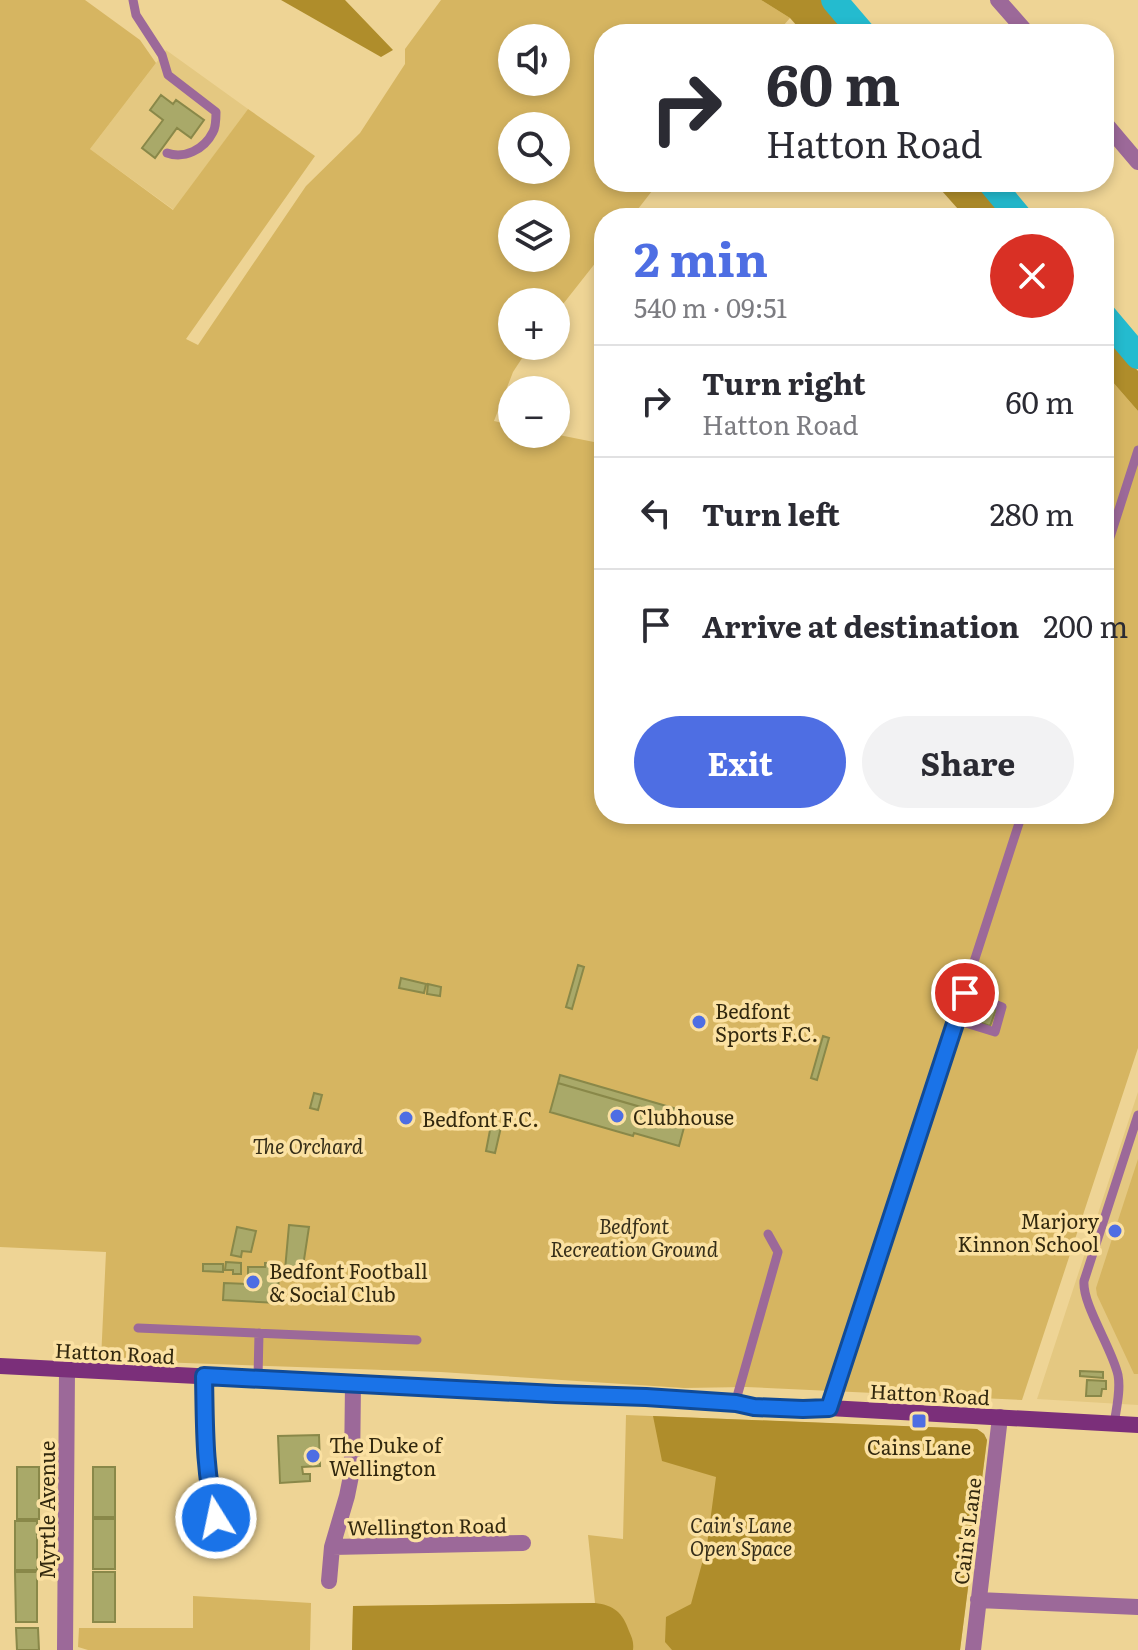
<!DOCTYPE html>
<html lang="en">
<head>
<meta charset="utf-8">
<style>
	body { margin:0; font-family:Literata,serif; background:#f2f2f3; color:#2b2b33; height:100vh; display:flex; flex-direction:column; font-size:30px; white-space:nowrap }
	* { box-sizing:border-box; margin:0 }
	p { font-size:26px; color:#7c7c81 }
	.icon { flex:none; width:44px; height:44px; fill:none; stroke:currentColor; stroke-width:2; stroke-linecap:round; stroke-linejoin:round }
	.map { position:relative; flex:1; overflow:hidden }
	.panel { position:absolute; left:594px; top:208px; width:520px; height:616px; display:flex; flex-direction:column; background:#fff; border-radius:32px; box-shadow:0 4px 12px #0003 }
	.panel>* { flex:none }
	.top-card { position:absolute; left:594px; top:24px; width:520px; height:168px; border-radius:32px; box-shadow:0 4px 12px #0003; background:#fff; color:#2b2b33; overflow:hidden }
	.fabs { position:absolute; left:498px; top:24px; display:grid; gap:16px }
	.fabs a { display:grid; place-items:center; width:72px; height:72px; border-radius:50%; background:#fff; box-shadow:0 4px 12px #0003; font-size:40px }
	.pin { position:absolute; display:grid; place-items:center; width:68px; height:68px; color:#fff; margin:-34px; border:4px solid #fff; border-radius:50%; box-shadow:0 2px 8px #0007 }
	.me { position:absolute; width:88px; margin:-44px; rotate:350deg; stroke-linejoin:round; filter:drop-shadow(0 0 6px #0008) }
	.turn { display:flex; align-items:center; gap:28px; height:168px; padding:0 40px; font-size:36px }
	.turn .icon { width:104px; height:104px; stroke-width:2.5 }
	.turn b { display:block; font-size:56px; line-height:68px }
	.round { display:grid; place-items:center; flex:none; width:84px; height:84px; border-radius:42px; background:#f2f2f3 }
	.head { display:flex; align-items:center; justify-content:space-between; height:136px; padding:0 40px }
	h1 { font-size:48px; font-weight:700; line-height:60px; color:#4e6ee3 }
	.action { display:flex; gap:16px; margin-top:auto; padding:16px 40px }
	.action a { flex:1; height:92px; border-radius:48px; background:#4e6ee3; color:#fff; font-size:32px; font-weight:700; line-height:92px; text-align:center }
	.action a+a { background:#f2f2f3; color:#2b2b33 }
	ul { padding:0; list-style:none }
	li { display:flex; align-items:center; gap:24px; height:112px; padding:0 40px; border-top:2px solid #e1e1e2 }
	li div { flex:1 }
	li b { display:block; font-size:30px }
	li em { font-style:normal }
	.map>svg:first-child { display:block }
</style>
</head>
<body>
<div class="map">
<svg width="1138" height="1650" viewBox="0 0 1138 1650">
	<rect width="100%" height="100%" fill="#eed495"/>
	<!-- built -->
	<path fill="#e4c881" d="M166,50L248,109L174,210L90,149Z
		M1138,1092V1405L1037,1399Z"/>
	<!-- green -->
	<path fill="#d6b561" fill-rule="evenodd" d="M0,0H85L140,40L156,63L90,149L173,210L248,109L315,156L186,339L198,345L306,186L360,133L405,64V49L441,0H761L790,18L776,34H604V182H659L631,218H604V252L556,313V302H512V346H530L513,372L494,421L512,425V434H554L604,444V814H1104V372L1138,411V1048L1022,1400L746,1387L684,1388L441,1372L101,1360L106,1252L0,1247ZM512,38H556V82H512ZM512,126H556V170H512ZM512,214H556V258H512Z
		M1138,1159V1374H1134L1097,1295L1096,1288Z
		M626,1415L977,1429L984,1434L987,1440L960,1650H352L353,1606L595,1603L588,1535L623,1539Z
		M193,1596L311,1603L310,1650H88L78,1647L79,1628H193Z"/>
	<!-- forest -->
	<path fill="#af8d2b" d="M281,0H345L393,50L381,57Z
		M761,0H823L851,34H804L790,18Z
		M934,182H974L1006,218H966Z
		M1104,331L1138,371V411L1104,372Z
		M653,1416L977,1429L984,1434L987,1440L960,1650H672L665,1642L666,1617L691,1604L707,1545L716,1477L662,1461Z
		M595,1603C614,1605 623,1613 629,1631C632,1638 634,1642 633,1650H352L353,1606Z"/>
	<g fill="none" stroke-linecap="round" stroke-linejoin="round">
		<!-- river -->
		<path stroke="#24bbcf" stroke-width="26" d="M834,0L863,34
			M990,182L1020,218
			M1104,316L1138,356"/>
	</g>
	<!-- building -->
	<path fill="#a9a969" stroke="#898849" stroke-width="2" d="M161,95L173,104L176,100L204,120L191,138L177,128L155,158L142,148L163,120L150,110Z
		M578,965L584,967L572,1009L566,1007Z
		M401,978L426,984L424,993L399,988Z
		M428,984L441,987L440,996L427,994Z
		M968,1001L996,1010L990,1026L962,1016Z
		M823,1036L829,1038L817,1080L811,1078Z
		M560,1075L687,1112L685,1120L558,1083Z
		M558,1083L686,1120L679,1146L634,1133L633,1136L550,1112Z
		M314,1093L322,1095L318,1110L310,1108Z
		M491,1125L501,1127L495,1153L486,1151Z
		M289,1225L309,1227L302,1273L285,1270Z
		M237,1227L256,1231L251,1252L242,1251L241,1257L231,1255Z
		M226,1262L241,1263V1274H233V1270H225Z
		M265,1263H279L278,1303L223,1300L224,1283L248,1284V1267H265Z
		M203,1264H223V1272L203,1271Z
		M1080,1371L1103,1372V1378L1080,1376Z
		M1087,1380L1106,1381V1389H1102L1101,1396H1086Z
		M319,1435L320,1466L302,1467L303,1474H310V1481L280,1483L278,1436Z
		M17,1467H39V1519H17Z
		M93,1467H115V1517H93Z
		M93,1519H115V1569H93Z
		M15,1521H37V1570H15Z
		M15,1572H37V1622H16Z
		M93,1572H115V1622H93Z
		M16,1628H38L39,1650H17Z"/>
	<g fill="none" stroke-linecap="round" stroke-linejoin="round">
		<!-- lane -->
		<path stroke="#9c6999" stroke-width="9" d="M133,0L136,15L162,55L168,75L216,112C216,118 216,127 213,132C204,150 184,159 167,153
			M1104,556L1138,450
			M956,1020L995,1032L1002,1007L965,993
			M138,1328L417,1340
			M204,1376V1427L211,1497L222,1539
			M258,1378L259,1333
			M736,1403L738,1393L778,1252L768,1234
			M829,1408L1022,814
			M1114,1425C1116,1409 1121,1391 1118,1375C1112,1348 1082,1304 1084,1281L1138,1115"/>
		<!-- street -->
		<path stroke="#9c6999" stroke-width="16" d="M998,0L1028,34
			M1104,122L1138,162
			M332,1547L523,1543
			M329,1581L332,1547L347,1496L352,1471L353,1383
			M978,1600L1138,1607
			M65,1650L67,1370
			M973,1650L1000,1417"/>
		<!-- secondary -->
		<path stroke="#7b2f7a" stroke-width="16" d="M0,1366L556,1394L727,1402L754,1407L803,1409L829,1408L1138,1425"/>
	</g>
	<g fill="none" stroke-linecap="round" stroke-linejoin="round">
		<!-- route casing -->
		<g stroke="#114b97" stroke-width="20">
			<path id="route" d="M216,1518C204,1472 205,1423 204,1376L556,1394L646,1397L736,1403L754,1407L803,1409L829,1408L965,993"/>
		</g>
		<!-- route -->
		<use href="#route" stroke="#1a73e8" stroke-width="14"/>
	</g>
	<!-- markers -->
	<g fill="#4e6ee3" stroke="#fbe1a2" stroke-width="3">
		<circle cx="699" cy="1022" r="8"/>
		<circle cx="617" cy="1116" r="8"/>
		<circle cx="406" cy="1118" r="8"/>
		<circle cx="1115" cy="1231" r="8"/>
		<circle cx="253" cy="1282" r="8"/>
		<rect x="911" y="1413" width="16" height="16" rx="4"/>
		<circle cx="313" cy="1456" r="8"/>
	</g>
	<g text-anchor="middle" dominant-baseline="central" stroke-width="7" stroke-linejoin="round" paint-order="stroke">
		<!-- poi labels -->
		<g font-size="20" fill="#32280e" stroke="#fbe1a2" text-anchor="start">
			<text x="715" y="1010">Bedfont<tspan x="715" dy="23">Sports F.C.</tspan></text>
			<text x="633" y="1116">Clubhouse</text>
			<text x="422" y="1118">Bedfont F.C.</text>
			<text x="1099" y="1220" text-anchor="end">Marjory<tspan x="1099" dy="23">Kinnon School</tspan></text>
			<text x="269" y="1270">Bedfont Football<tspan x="269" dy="23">&amp; Social Club</tspan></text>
			<text x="329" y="1444">The Duke of<tspan x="329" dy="23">Wellington</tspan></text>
			<text x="919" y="1446" text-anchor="middle">Cains Lane</text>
		</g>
		<!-- park labels -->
		<g font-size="20" font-style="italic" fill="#362e19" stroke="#fbe1a2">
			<text x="308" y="1145">The Orchard</text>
			<text x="634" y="1225">Bedfont<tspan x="634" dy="23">Recreation Ground</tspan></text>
			<text x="741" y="1524">Cain's Lane<tspan x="741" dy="23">Open Space</tspan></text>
		</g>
		<!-- street labels -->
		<g font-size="20" fill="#32280e" stroke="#fbe1a2">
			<text transform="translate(115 1352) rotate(3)">Hatton Road</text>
			<text transform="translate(930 1393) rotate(3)">Hatton Road</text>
			<text transform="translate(46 1510) rotate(-90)">Myrtle Avenue</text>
			<text transform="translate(427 1525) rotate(-1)">Wellington Road</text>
			<text transform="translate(966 1531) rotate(-83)">Cain's Lane</text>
		</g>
	</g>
</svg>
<div class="fabs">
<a><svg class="icon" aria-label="sound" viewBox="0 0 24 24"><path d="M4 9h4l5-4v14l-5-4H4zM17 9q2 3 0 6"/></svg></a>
<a><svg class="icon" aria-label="search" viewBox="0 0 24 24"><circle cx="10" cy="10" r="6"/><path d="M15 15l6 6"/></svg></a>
<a><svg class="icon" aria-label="layers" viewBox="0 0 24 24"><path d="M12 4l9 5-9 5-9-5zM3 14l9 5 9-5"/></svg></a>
<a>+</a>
<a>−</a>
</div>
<div class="pin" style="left:965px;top:993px;background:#d93025"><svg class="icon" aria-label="arrive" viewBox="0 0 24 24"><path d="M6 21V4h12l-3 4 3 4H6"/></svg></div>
<svg class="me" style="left:216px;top:1518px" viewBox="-20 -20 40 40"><circle r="17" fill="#1a73e8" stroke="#fff" stroke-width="3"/><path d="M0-11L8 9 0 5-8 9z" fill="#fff"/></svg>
<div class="top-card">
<div class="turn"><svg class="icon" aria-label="right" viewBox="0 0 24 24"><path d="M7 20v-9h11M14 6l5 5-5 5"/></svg><div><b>60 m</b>Hatton Road</div></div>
</div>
<section class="panel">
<div class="head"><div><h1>2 min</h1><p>540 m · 09:51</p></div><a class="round" style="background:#d93025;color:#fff"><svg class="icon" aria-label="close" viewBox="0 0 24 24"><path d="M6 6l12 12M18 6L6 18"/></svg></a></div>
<ul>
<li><svg class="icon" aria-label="right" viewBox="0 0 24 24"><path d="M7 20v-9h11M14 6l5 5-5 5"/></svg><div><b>Turn right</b><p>Hatton Road</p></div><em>60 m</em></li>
<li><svg class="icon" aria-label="left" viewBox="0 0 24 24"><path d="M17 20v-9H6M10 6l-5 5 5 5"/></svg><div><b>Turn left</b></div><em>280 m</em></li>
<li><svg class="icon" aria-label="arrive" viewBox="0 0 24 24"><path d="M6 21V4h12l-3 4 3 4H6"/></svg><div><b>Arrive at destination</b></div><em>200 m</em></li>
</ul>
<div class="action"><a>Exit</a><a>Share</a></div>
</section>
</div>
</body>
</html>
